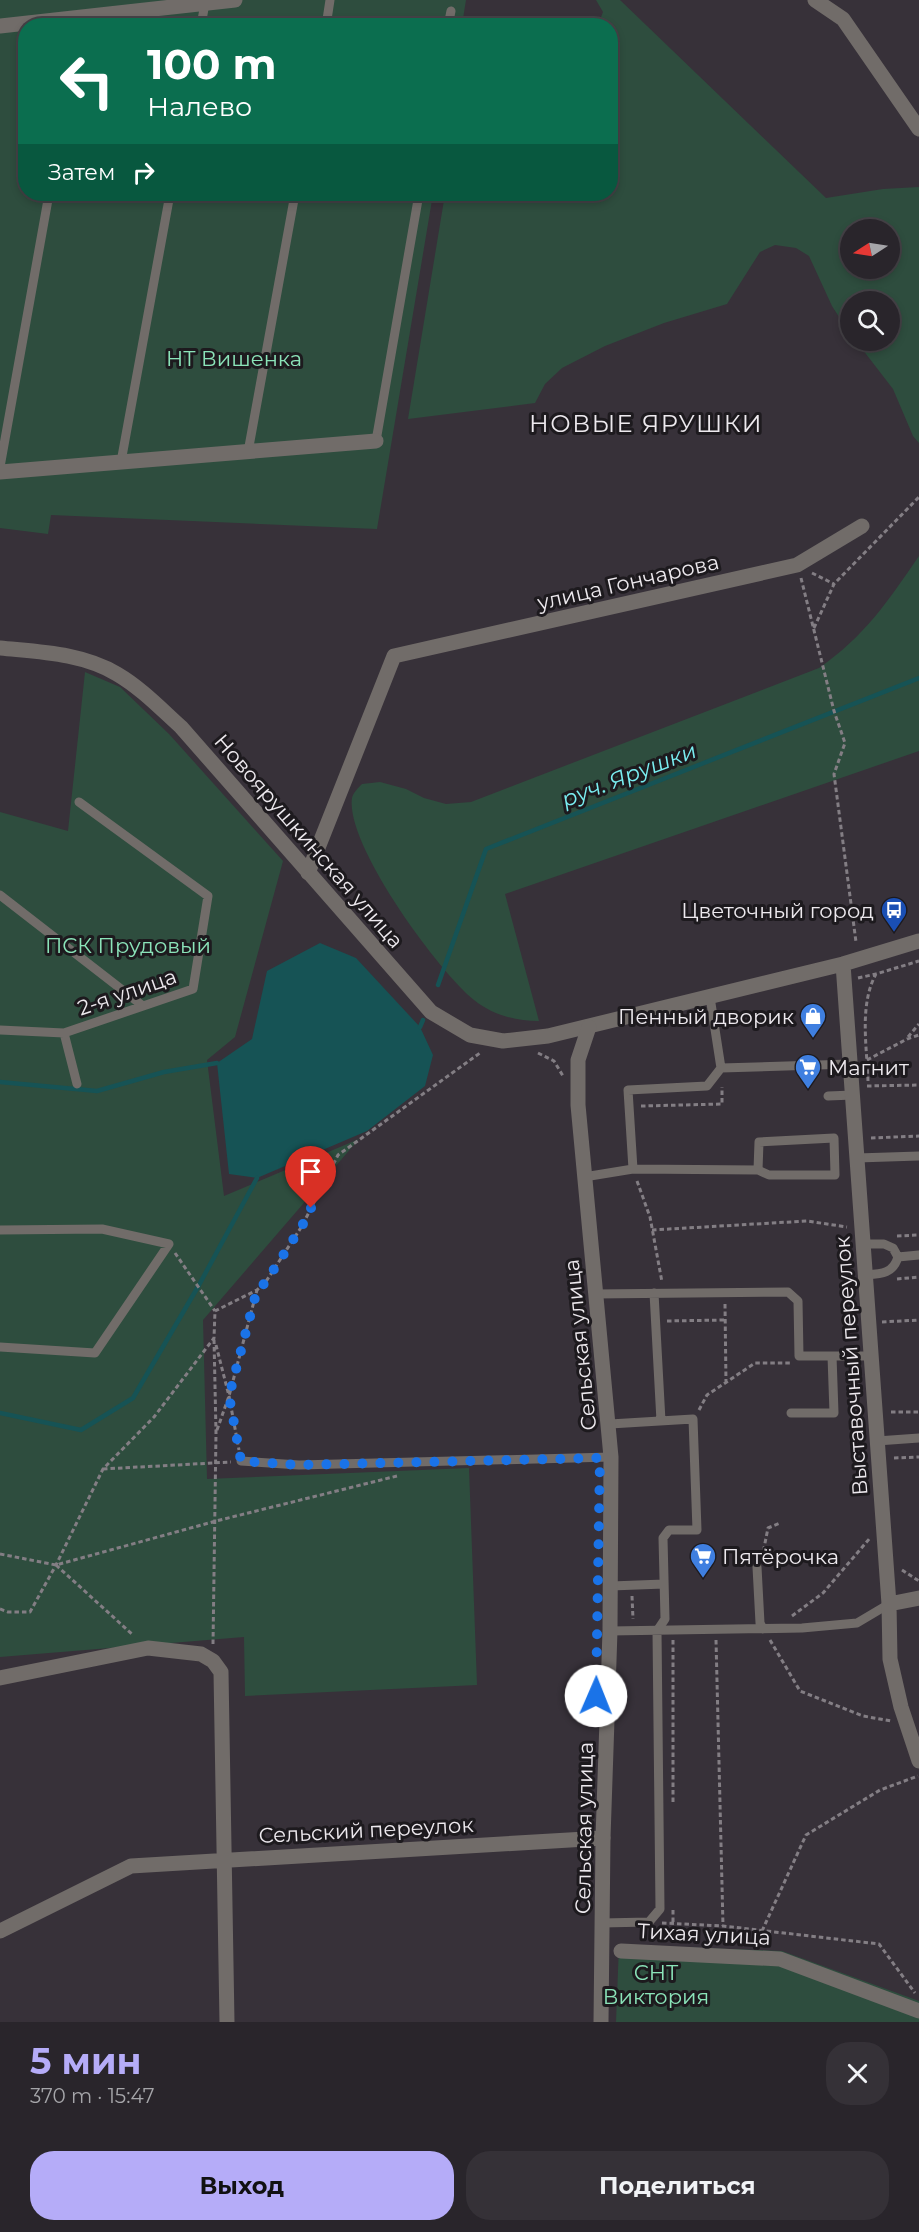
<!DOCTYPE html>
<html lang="ru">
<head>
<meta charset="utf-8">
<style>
	body { margin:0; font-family:Montserrat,sans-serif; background:#353137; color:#f1f3f6; height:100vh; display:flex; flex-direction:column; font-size:22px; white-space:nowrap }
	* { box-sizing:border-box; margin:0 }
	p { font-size:20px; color:#a5a5a9 }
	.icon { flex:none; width:33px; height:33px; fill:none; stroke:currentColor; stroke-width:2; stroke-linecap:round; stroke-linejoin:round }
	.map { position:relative; height:2022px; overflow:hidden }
	.sheet { display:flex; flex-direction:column; background:#29252b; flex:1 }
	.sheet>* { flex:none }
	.top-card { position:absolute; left:18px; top:18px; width:600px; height:183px; border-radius:24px; box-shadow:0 3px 9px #0003,0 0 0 2px #454247; background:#0b6e4f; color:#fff; overflow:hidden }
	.needle { width:39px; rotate:258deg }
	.tools { position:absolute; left:840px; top:219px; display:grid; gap:12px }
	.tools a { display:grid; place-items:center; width:60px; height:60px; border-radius:50%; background:#29252b; box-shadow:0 3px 9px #0003,0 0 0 2px #454247; font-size:30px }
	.pin { position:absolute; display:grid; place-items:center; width:51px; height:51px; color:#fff; margin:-62px -26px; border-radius:50% 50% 50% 0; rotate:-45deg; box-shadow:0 0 6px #0007 }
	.pin .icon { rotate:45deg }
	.me { position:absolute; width:66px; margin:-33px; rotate:1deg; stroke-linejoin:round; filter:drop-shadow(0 0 4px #0008) }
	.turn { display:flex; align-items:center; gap:21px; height:126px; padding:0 30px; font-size:27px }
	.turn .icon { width:78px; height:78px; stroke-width:2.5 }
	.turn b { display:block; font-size:42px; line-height:51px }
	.then { display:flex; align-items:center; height:57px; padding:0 30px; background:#0003; gap:12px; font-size:22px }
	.round { display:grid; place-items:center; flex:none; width:63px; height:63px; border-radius:24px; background:#353137 }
	.headline { display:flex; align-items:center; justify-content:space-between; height:102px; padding:0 30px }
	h1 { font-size:36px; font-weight:700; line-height:45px; color:#b5acf8 }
	.action { display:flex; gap:12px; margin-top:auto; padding:12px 30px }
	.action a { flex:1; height:69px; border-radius:24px; background:#b5acf8; color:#111; font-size:24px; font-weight:700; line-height:69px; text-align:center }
	.action a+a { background:#353137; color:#f1f3f6 }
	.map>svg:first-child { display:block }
</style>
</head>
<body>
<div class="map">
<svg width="919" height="2022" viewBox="0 0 919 2022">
	<rect width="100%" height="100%" fill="#373139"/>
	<!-- green -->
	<path fill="#2e4d3e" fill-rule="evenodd" d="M0,0H466L462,25L26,26V194H433L377,529L51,515L48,534L0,528Z
		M596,0H620L826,198L883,189L919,187V443L913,436L893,389L856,341L890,340V302H850V334L832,306L809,256L796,248L775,245L760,252L727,304L664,323L605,346L562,368L545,384L535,403L408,419L445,194H610V26L598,25L603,12ZM850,230H890V268H850Z
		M919,556V751L505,894L539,1021C515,1021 493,1015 474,1000C438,971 345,844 352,798C353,793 358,788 362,784L380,782L406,789L424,798L446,804L471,802L819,668C865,636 888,601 919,556Z
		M85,672L120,687L169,734L283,861L235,1037L207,1060L224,1196L359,1139L203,1320L207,1479L469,1468L477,1685L245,1696L244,1637L0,1657V812L68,831Z
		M619,1945L782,1951L919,2001V2022H616Z"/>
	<!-- water -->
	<path fill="#165355" d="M320,943L356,958L420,1027L433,1055L425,1086L367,1131L257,1178L229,1174L217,1063L252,1039L267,971Z"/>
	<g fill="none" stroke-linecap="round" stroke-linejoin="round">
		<!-- stream -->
		<path stroke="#165355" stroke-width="4.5" d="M438,985L486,849L919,678
			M420,1027L423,1020
			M0,1082L97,1091L164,1072L217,1063
			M0,1413L81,1430L133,1398L199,1285L257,1178"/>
		<!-- path -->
		<path stroke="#837e84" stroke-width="3" stroke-dasharray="4.5 3" stroke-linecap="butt" d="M812,573L834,584
			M801,578L834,711L845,743L834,774L856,942
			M814,628L834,584L919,497
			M858,978L876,974
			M908,1037L919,1024
			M538,1053L554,1061L563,1076
			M867,1060L907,1039L919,1035
			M868,1081C867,1047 859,1005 876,974L919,961
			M867,1086L919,1085
			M641,1106L722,1104V1087
			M871,1138L919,1136
			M637,1181L650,1217L662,1282
			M652,1230L807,1221L847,1227
			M897,1236L919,1235
			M175,1253L215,1311
			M897,1279L919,1277
			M725,1304L726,1383
			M667,1321L725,1320
			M882,1322L919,1320
			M216,1345L229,1396L239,1450
			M699,1410L707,1395L755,1363H791
			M891,1412H919
			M217,1430L229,1396L257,1290
			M894,1458L919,1457
			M103,1469L231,1462
			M0,1554L56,1565L216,1521L397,1476
			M762,1558L768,1528L780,1523
			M56,1565L133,1635
			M902,1570L919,1581
			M632,1596L633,1619
			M0,1609L8,1612H30L56,1565L103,1469L154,1417L214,1338L215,1311L257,1290L265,1283L302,1226L338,1155L480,1053
			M792,1616L823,1593L870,1538
			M673,1640V1802
			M716,1640L723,1926
			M770,1640L800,1691L863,1716L891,1721
			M213,1644L216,1433L214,1339
			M673,1910V1923
			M662,1923L723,1926L879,1944L915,1993
			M762,1931L806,1835L880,1790L918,1776"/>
		<!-- service -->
		<path stroke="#716c69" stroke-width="9" d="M201,26L205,3
			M326,26L330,0
			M448,26L451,11
			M376,441L419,194
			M248,452L295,194
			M121,462L170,194
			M0,467L49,194
			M0,895L143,1006
			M710,997L721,1068
			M0,1030L64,1033L193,989L208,896L79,802
			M64,1033L77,1084
			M828,1096L853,1095
			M857,1158L919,1156
			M758,1170L769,1175H835L834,1138L759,1142L758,1170L633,1169L628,1090L707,1086L721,1068L850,1064
			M584,1177L633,1169
			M0,1230L102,1229L169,1244L95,1353L0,1347
			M863,1244H884L893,1248L898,1257C893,1274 881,1274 865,1275
			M898,1257L919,1255
			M654,1293L661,1421
			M595,1294L788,1292L798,1301L799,1356H871
			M791,1413H834L832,1356
			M877,1441L919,1438
			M241,1461L299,1465L611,1457
			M757,1567L760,1623L763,1629
			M611,1586L664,1584
			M610,1631L802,1628L857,1623L889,1604
			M602,1923L649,1922L660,1909L657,1631L665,1619L663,1538L669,1530H697L693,1419L610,1424"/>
		<!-- minor -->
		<path stroke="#716c69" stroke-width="15" d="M815,0L843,19L919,129
			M0,26L235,0
			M0,472L376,441
			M0,648C39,652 82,653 117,674C141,688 161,709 181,727L431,1012L470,1035L503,1041L548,1036L843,964L919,941
			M308,873L394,656L797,565L862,526
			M843,964L889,1604L890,1659L901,1707L919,1761
			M889,1604L919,1598
			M0,1678L148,1648L201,1654L213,1661L221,1672L227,2022
			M0,1931L131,1866L603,1838
			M621,1951L780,1959L919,2011"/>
		<!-- tertiary -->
		<path stroke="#716c69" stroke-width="15" d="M589,1027L578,1060V1105L611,1457L610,1631L603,1838L601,2022"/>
	</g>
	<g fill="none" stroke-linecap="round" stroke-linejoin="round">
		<!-- route -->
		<path stroke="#1a73e8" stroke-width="10" stroke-dasharray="0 18" d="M311,1208L302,1226L265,1283L257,1290L229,1396L241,1461L299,1465L600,1458L596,1696"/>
	</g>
	<!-- icons -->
	<defs>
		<g id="bus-pin" transform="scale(1.35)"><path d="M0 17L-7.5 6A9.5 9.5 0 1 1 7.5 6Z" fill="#1a4fb4" stroke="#1d1a1e"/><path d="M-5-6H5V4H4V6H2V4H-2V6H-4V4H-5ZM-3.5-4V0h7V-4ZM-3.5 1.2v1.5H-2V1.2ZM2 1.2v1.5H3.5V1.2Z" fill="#fff"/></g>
		<g id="shop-pin" transform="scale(1.35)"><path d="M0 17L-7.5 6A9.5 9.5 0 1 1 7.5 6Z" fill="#3f7fe0" stroke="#1d1a1e"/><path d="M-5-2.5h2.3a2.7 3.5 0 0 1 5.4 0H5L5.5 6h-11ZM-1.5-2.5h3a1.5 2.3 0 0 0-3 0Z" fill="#fff"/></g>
		<g id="supermarket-pin" transform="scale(1.35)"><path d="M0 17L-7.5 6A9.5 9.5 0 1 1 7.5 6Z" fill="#3f7fe0" stroke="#1d1a1e"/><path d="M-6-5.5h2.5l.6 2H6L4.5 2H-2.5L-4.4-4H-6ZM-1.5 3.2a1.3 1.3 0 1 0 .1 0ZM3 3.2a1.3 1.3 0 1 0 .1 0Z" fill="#fff"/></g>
	</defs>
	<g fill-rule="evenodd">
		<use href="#bus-pin" x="894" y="910"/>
		<use href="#shop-pin" x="813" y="1016"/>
		<use href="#supermarket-pin" x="808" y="1067"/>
		<use href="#supermarket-pin" x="703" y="1556"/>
	</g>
	<g text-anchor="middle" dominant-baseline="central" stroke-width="6" stroke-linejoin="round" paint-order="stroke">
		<!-- park labels -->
		<g font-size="21" fill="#8be4b9" stroke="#1d1a1e">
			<text x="234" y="358">НТ Вишенка</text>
			<text x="128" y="945">ПСК Прудовый</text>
			<text x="656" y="1972">СНТ<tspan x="656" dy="24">Виктория</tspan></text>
		</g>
		<!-- street labels -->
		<g font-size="21" fill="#ede9ee" stroke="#1d1a1e">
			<text transform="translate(628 582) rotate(-13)">улица Гончарова</text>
			<text transform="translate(309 841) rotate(49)">Новоярушкинская улица</text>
			<text transform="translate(127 992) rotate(-19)">2-я улица</text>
			<text transform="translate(580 1345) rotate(-96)">Сельская улица</text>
			<text transform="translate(851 1366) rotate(-94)">Выставочный переулок</text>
			<text transform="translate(584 1828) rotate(-89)">Сельская улица</text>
			<text transform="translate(366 1830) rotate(-3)">Сельский переулок</text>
			<text transform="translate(704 1934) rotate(3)">Тихая улица</text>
		</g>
		<!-- poi labels -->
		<g font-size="21" fill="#ede9ee" stroke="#1d1a1e" text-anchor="end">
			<text x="874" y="910">Цветочный город</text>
			<text x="794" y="1016">Пенный дворик</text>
			<text x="828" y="1067" text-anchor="start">Магнит</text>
			<text x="722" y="1556" text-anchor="start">Пятёрочка</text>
		</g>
		<!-- water labels -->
		<g font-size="22" font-style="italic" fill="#7aeef1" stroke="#1d1a1e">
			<text transform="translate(629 775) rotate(-21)">руч. Ярушки</text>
		</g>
		<!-- quarter labels -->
		<g font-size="24" letter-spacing="1.5" fill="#ede9ee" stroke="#1d1a1e">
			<text x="646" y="423">НОВЫЕ ЯРУШКИ</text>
		</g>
	</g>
</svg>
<div class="tools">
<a><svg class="needle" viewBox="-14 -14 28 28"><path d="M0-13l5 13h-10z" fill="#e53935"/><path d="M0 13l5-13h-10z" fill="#a5a5a9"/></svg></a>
<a><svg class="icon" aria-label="search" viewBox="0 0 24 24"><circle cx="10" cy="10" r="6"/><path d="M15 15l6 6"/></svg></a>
</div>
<div class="pin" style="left:311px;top:1208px;background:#d93025"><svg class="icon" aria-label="arrive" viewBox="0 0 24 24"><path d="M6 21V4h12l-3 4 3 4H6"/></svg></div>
<svg class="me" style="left:596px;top:1696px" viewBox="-20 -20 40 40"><circle r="19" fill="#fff"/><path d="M0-13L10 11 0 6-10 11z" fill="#1a73e8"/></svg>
<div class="top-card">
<div class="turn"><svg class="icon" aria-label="left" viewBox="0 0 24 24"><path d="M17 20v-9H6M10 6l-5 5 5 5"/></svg><div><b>100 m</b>Налево</div></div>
<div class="then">Затем<svg class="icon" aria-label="right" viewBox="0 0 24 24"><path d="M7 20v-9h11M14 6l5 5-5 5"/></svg></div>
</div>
</div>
<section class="sheet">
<div class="headline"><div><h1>5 мин</h1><p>370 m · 15:47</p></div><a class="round"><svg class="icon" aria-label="close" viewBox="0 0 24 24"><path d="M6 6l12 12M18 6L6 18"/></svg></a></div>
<div class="action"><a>Выход</a><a>Поделиться</a></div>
</section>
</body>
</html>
